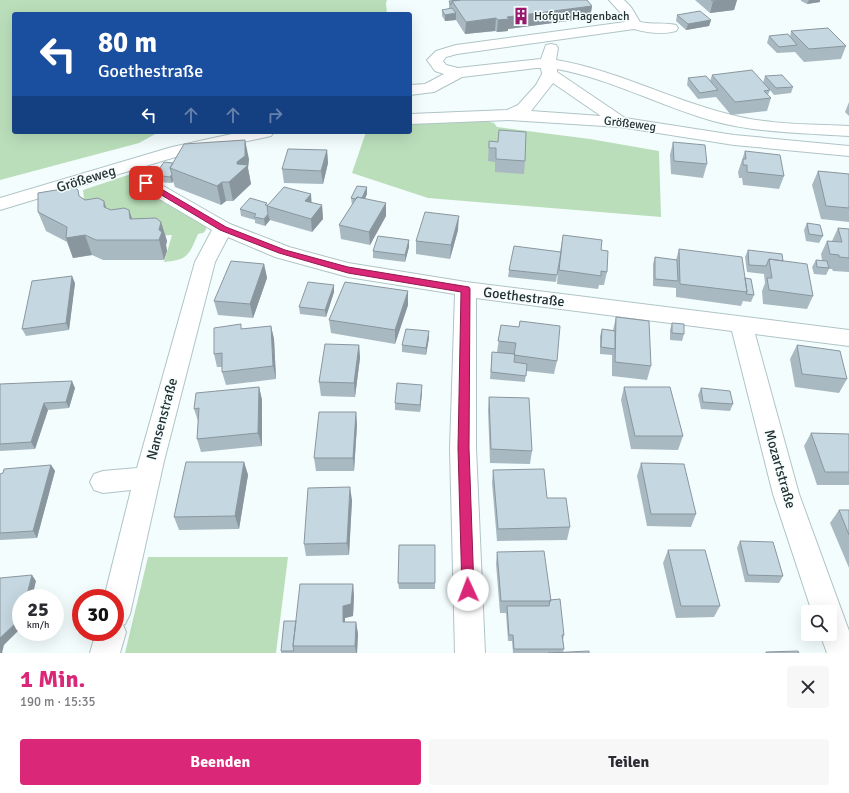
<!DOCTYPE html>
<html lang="de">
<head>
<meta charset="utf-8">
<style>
	body { margin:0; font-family:Signika,sans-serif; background:#f7f7f7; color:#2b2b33; height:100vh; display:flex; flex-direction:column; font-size:15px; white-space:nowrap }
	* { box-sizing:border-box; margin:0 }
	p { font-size:13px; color:#7c7c81 }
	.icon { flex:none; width:22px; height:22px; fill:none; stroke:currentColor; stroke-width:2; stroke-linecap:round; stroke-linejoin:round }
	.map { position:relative; height:653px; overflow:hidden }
	.side { display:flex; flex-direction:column; background:#fff; flex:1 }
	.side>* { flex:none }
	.top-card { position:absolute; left:12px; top:12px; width:400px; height:122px; border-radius:4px; box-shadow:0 4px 16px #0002; background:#1a4fa0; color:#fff; overflow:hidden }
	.tools { position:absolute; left:801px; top:605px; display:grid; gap:8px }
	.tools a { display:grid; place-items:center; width:36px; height:36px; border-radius:4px; background:#fff; box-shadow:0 4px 16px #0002; font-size:20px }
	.speed { position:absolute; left:12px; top:589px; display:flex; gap:8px; font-size:20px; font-weight:700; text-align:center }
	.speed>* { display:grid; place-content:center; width:52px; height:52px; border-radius:50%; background:#fff; box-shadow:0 4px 16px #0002; line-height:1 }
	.speed small { font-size:10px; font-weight:400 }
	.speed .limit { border:6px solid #d22; background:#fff; color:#111 }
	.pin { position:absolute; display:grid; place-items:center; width:34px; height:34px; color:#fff; margin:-17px; border-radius:8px; box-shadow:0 2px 6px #0006 }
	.me { position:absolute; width:44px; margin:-22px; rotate:358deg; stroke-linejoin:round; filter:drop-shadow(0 0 3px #0008) }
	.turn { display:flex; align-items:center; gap:14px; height:84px; padding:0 20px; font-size:18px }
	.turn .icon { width:52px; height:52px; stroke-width:2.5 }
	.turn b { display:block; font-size:28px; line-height:34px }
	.lanes { display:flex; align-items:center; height:38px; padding:0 20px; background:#0003; justify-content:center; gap:20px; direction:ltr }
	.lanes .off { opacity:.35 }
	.round { display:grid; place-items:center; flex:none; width:42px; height:42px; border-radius:4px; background:#f7f7f7 }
	.headline { display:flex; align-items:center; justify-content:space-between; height:68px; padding:0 20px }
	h1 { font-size:24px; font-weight:700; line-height:30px; color:#db2777 }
	.cta { display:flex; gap:8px; margin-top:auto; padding:8px 20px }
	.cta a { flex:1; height:46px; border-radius:4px; background:#db2777; color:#fff; font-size:16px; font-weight:700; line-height:46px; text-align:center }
	.cta a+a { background:#f7f7f7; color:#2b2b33 }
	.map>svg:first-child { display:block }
</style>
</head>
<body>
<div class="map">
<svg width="849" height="653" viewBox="0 0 849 653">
	<rect width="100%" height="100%" fill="#f4fdfe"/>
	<!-- green -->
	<path fill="#badeba" d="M0,0H387L386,3L387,13L390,14H14V132H159L139,143L0,180Z
		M479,119L494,123L497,127L590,139L659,151L661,217L428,198L352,173L366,132H410V124Z
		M134,173L141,184L206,227V230L203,233L198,234C189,255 188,260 164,262L172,235L153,236L77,200L84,198L83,190Z
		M148,557H288L276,653H125Z"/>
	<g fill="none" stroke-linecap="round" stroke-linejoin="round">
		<!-- minor casing -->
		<g stroke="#afc4c6" stroke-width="2">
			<path id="minor" d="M609,0H624L631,7L640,22C652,25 664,22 676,25L678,28L676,31C662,35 648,33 634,29L457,54L446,57L443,61L446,65L458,68L541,59L546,45L551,44L556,45L558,48L556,60C616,70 669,99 728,114C767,125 809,124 849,126V136C803,133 757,133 713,121C660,106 611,79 557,69V72L625,118L734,135L849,146V156L734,145L620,127L509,120L410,124V114L507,110L518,105L536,85L542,74L541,68H536L462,77L434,92L410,95V85L425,84L444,74L435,71L427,60L436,51L456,45L625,22L620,12ZM553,83L601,116L531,111Z
				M241,132H274L271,136L182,155L0,210V198L172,147Z
				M145,177L151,179L230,224L289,247L348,263L466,282L849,330V346L755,334L799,494L849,631V653H827L820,634H830V612H812L773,494L732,331L476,298V448L485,653H455L450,448L455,294L348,277L275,257L228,237L215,262L164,461L130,614L125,624L123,625L126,632L120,653H90L96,632H115V598H104L131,490L103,493L94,490L90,482L94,474L103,471L137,468L195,262L212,230L139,187L136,183L139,179Z"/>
		</g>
		<!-- minor -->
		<use href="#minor" fill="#fff" fill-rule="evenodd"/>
	</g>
	<!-- wall -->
	<path fill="#a9b9c2" d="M695,0H737L734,10L710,13Z
		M801,0H820V2L807,4L801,1Z
		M449,1L592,6L590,18L508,29V31L497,32L495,31L465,34L456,20L445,21L442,16V10L449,9Z
		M677,15L711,20L709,26L686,30L676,21Z
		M791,31L846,46L841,59L804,62L795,52L777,53L767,43L769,36L790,37Z
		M712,75L763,83L765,76L793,87L791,93L774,95L770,90L768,95L771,98L767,111L731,115L716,97L698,99L687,85L688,78L710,81Z
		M849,102V116L845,112Z
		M489,141L525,161L524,174L495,172V162L488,161Z
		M673,142L707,164L703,178L671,174L670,155Z
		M327,150L328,163L323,184L284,183L282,169Z
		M745,151L784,176L779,189L743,185L742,178H739L738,172Z
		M249,159L248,168L251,184L233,201H226L221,205L175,187L173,181L172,183L157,182L155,175L173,163Z
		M818,171L849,174V222L821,219L812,185Z
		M367,194L365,198L386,216L370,245L341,239L339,225L352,205L351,198Z
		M80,197L85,200L111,210H129L132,219L161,222L167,241L166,245L167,251L164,260H103L92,255L73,258L67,242L46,231L38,212Z
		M312,203L322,205L323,219L312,232L270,220L265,226L255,223V220L241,216L240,209Z
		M807,223L823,236L819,243L806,241L804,230Z
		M838,228L849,229V272L833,271L832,269H829L826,275L814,274L812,267L816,260H822L821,254L827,241H832Z
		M458,230L450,259L416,254V241Z
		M563,235L601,250L607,272L604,285H599L598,289L557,284L558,268L556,282L508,277L509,270L560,252Z
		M409,240V247L405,262L373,258V251Z
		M679,249L745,278L754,295L751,302L743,301L741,306L676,297V288L653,286V264L655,257L676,260Z
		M748,250L783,261L813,296L807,309L763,304L762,291L765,283L764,274L747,272L745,257Z
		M264,264L267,278L253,318L218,315L214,301Z
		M75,283L69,330L26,336L22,329Z
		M334,285V292L326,317L300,314L299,307Z
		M408,305L395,344L331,333L329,320Z
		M616,317L651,366L647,380L612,376V355L600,354V336L602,329L613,330Z
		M672,323L684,334L682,341L670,340V330Z
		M501,325L557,361L554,374L526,371L525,382L490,379L492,352H497Z
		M271,326L274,339L276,379L226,385L222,372V367H217L214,354L242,329Z
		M429,338L426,355L402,352V345Z
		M359,345L360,358L355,397L321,396L319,382Z
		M797,345L847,379L839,393L795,387L790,359Z
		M0,384L75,388L69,408L48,410L35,449L0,451Z
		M259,387L262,400V446L201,452L197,439L198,421L194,409Z
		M624,387L683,436L678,450L631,449L621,400Z
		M701,388L733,404L730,411L701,409L698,395Z
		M422,392L420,412L395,410V403Z
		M489,397L532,451L530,464L490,463L488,410Z
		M356,412L357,425L354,471H316L314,458Z
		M811,433L849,434V485H817L804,446Z
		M244,462L248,475L239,529L179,530L174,517Z
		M641,463L696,514L691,527L647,526L637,476Z
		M51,465L55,471L37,538L0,540V474Z
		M493,470L547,498L570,527L567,540L497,541L492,483Z
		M352,500L349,555L306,556L304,544Z
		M839,510H849V568L830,523Z
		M740,541L783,576L779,583L745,582L737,548Z
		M435,545V589H399L398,583Z
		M668,550L720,606L714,617L676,618L663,563Z
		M497,552L550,600L564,635L563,640L564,649L563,652L589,653H513L512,641H508L506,613H500L496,564Z
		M353,584L354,596L353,616L345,618V622H356L358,634L357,653H281V651L296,621Z"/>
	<!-- shaded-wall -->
	<path fill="#8a969e" d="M721,0H737L734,10L710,13L713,1Z
		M809,0H820V2L807,4Z
		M592,6L590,18L508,29V31L497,32L498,20L507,17Z
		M456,13V20L445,21V15Z
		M496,18L495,31L465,34L466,22Z
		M711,20L709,26L686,30L688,24Z
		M245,140L249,159L248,168L251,184L233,201L229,182Z
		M327,150L328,163L323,184L321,171Z
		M172,174L173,181L172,183L170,177Z
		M222,182L226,201L221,205L217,186Z
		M367,187V194L362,206L361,199Z
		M311,194L312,208L305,201Z
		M104,201L110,220L104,207Z
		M386,203V216L370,245L369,232Z
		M322,205L323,219L312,232L311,219Z
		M129,210L136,230L130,219Z
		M268,214L270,220L265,226L264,219Z
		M459,216L458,230L450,259L451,245Z
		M161,222L167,241L166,245L167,251L164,260L159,240V230Z
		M85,235L92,255L73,258L66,238Z
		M409,240V247L405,262V255Z
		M264,264L267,278L253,318L250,304Z
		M72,276L75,283L69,330L66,323Z
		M334,285V292L326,317L325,310Z
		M408,291V305L395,344V330Z
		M271,326L274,339L276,379L273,366Z
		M429,331V338L426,355V348Z
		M359,345L360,358L355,397L354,383Z
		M72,381L75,388L69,408L66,402Z
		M422,385V392L420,412V405Z
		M259,387L262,400V446L258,433Z
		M44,403L48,410L35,449L31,442Z
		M356,412L357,425L354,471L353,458Z
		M244,462L248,475L239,529L235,516Z
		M51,465L55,471L37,538L33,531Z
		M350,487L352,500L349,555L347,543Z
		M32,575L36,581L32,598H26Z
		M353,584L354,596L353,616L345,618V634L343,622V606Z
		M21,618V628L4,645L2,653H0V638Z
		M356,622L358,634L357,653H356L355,646Z"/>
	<!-- building -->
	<path fill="#c5d7e1" stroke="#8a969e" d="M460,0H587L592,6L507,17L509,19L498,20L496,18L466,22L452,1Z
		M460,0L452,1L451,5L449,1Z
		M711,0H721L713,1Z
		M452,8L456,13L445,15L442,10Z
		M700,11L711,20L688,24L677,15Z
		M828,28L846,46L809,49L791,31Z
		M788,34L797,45L779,47L769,36Z
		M752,70L770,90L764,91L771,98L735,102L712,75Z
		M782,75L793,87L776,88L765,76Z
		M706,76L718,90L700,93L688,78Z
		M499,130L526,132L525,161L496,159V148H489V141L498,142Z
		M245,140V156L237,162V164L248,165L229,182H222L217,186L170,168L184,144Z
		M673,142L705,145L707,164L674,161Z
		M288,149L327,150L321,171L282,169Z
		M745,151L780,155L784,176L747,172V165H743V159H746Z
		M164,162L173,163L170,168L172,174L170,177L155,175Z
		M818,171L849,174V208L826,206Z
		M357,186L367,187L362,198L357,197L356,199L351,198Z
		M74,187L78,190L79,196L85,200L98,198L104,201V207L111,210L124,208L129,210L130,219L156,218L161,222L159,230L162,232L159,240H96L85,235L66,238L67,227L38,212V193Z
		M284,187L311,194L305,201L322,205L311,219L267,206Z
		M357,197L386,203L369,232L339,225Z
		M250,198L267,203L265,205H268L267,206L268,214L264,219L254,217L256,214L240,209Z
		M425,212L459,216L451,245L416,241Z
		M807,223L820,225L823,236L809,234Z
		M838,228L849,229V258L839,257V255L830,254L827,241L842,242Z
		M563,235L602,240L601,250L608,251L607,272L601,271V276L559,270Z
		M378,236L409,240L405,255L373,251Z
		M514,246L561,252L557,275L509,270Z
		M679,249L742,257L747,292L680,284Z
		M748,250L782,254L783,261L769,259L766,266L749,265Z
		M655,257L677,260L678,281L655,279Z
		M769,259L807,264L813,296L769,290L767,278H772Z
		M816,260L827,261L829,268L817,267Z
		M231,261L264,264L250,304L214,301Z
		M72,276L66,323L22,329L32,281Z
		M745,278L751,279L754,295L746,294L747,292Z
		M308,282L334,285L325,310L299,307Z
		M345,282L408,291L395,330L329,320Z
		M616,317L649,321L651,366L615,362Z
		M520,321L560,326L557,361L514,355L516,343L498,341L501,325L519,327Z
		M672,323L684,324V334L672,333Z
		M241,324V329L271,326L273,366L222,372V353L214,354V328Z
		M406,329L429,331L426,348L402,345Z
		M602,329L615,331V349L601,347Z
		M325,344L359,345L354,383L319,382Z
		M797,345L840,351L847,379L802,374Z
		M492,352L515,354L514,362L527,364L526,376L491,372Z
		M72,381L66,402L44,403L31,442L0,444V384Z
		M397,383L422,385L420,405L395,403Z
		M259,387L258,433L197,439L199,408L194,409L196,393Z
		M624,387H670L683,436H635Z
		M701,388L730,391L733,404L703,402Z
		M489,397L529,398L532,451L491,449Z
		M319,412H356L353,458H314Z
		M811,433L849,434V472H825Z
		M186,462H244L235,516L174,517Z
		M641,463L684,464L696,514H651Z
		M51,465L33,531L0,533V474L3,473L4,469Z
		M544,469L547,498H566L570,527L498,529L493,470Z
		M350,487L347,543L304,544L308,488Z
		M839,510H849V535Z
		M740,541L773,542L783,576L748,575Z
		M399,545H435V583H398Z
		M668,550H705L720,606H681Z
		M544,551L551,601H501L497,552Z
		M32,575L26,598H21V618L0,638V578Z
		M300,584H353L351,604L343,606V622H356L355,646H293Z
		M560,599L564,635H562L564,649H514L513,635H509L507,606H549L550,600Z
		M284,621H296L293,646L294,651H281Z
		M589,651V653H548Z
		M798,651L799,653H766V652Z"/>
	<!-- route -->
	<path fill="#db2777" stroke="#8e194d" d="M146,180L226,227L285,250L348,267L469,287L470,289L469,448L474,590L472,594L468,596L464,594L462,590L458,448L461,292L348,273L279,253L220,230L143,184V181Z"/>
	<!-- icons -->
	<defs>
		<g id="building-bare" transform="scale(1.38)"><path d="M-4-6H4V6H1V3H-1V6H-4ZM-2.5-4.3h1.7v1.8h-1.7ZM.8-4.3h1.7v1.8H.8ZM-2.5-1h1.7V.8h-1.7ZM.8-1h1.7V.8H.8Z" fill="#99176c" stroke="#f4fdfe" stroke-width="2.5" paint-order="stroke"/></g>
	</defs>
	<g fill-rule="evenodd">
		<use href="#building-bare" x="521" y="16"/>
	</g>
	<g text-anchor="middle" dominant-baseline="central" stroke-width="3" stroke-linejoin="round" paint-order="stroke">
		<!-- far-poi labels -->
		<g font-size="12" fill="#262f2f" stroke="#f4fdfe" text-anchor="start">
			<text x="534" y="16">Hofgut Hagenbach</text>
		</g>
		<!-- far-street labels -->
		<g font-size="12" fill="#262f2f" stroke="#f4fdfe">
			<text transform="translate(630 124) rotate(7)">Größeweg</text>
		</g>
		<!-- street labels -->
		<g font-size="14" fill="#262f2f" stroke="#f4fdfe">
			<text transform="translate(86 179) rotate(-17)">Größeweg</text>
			<text transform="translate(524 297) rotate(7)">Goethestraße</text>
			<text transform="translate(162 419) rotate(-75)">Nansenstraße</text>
			<text transform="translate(780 469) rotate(74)">Mozartstraße</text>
		</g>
	</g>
</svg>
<div class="tools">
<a><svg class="icon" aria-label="search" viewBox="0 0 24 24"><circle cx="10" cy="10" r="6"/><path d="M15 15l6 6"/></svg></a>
</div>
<div class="speed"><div>25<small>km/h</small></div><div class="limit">30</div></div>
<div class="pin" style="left:146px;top:183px;background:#d93025"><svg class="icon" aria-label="arrive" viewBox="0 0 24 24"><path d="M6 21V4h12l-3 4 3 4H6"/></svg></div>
<svg class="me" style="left:468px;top:590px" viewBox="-20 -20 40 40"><circle r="19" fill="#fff"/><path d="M0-13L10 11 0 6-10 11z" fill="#db2777"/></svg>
<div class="top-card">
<div class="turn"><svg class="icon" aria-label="left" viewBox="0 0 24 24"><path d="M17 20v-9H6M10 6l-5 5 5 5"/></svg><div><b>80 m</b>Goethestraße</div></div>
<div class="lanes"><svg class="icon" aria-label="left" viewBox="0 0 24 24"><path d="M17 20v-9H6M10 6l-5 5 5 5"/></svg><svg class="icon off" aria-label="ahead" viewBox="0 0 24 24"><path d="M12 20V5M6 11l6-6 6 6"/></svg><svg class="icon off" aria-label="ahead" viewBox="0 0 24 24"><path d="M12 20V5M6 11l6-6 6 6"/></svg><svg class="icon off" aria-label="right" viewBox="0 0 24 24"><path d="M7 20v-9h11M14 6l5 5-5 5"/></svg></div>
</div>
</div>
<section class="side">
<div class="headline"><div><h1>1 Min.</h1><p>190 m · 15:35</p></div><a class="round"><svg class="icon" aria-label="close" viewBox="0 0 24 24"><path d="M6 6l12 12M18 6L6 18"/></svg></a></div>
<div class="cta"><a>Beenden</a><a>Teilen</a></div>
</section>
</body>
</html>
